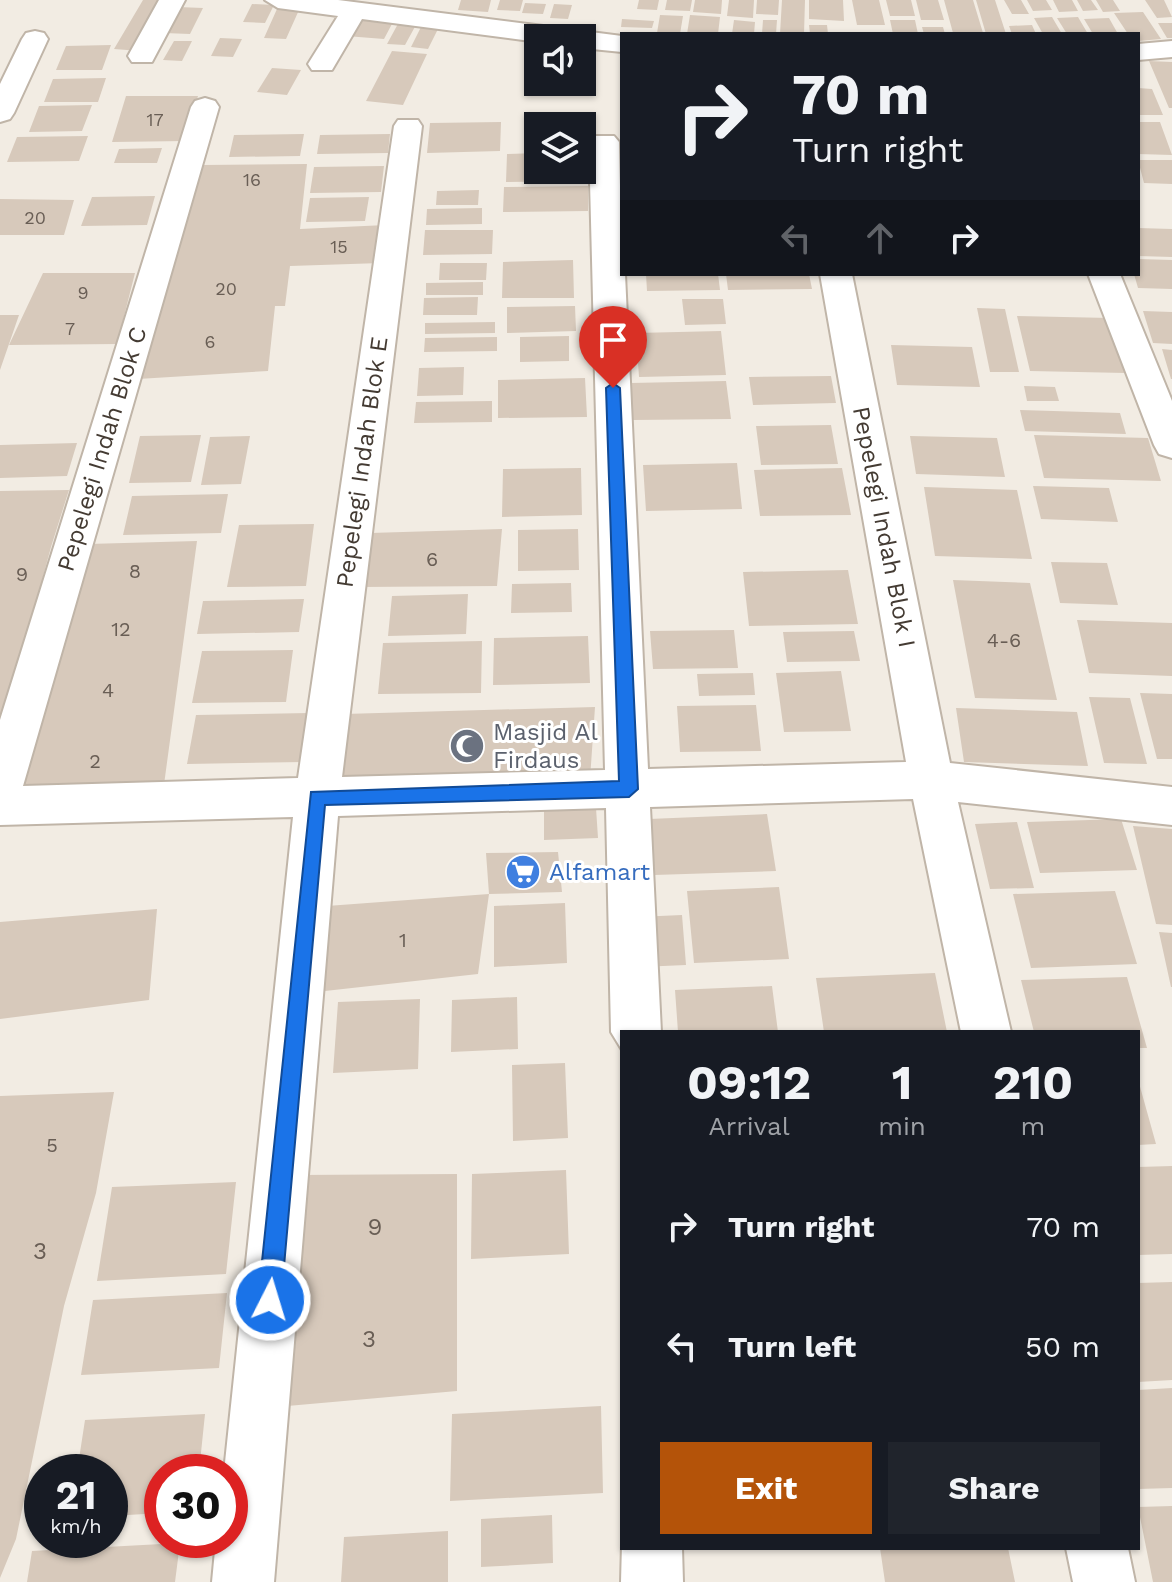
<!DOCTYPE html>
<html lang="en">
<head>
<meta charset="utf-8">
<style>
	body { margin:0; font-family:"Work Sans",sans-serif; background:#20242c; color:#f1f3f6; height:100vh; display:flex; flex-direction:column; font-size:30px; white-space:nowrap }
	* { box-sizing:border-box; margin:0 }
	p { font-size:26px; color:#9ea1a6 }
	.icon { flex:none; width:44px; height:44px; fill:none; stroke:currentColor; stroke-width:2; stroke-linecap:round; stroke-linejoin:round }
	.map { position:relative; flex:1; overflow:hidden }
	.panel { position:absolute; left:620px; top:1030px; width:520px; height:520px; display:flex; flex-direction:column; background:#171b24; border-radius:0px; box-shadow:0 2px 6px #0004 }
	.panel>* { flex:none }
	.guide { position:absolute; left:620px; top:32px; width:520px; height:244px; border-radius:0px; box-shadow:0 2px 6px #0004; background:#171b24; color:#f1f3f6; overflow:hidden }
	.tools { position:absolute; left:524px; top:24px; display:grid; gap:16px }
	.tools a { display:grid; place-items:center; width:72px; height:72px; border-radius:0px; background:#171b24; box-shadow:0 2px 6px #0004; font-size:40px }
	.speed { position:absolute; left:24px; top:1454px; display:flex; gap:16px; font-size:40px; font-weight:700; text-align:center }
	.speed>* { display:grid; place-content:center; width:104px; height:104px; border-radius:50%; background:#171b24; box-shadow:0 2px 6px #0004; line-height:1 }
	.speed small { font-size:20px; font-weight:400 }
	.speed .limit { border:12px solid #d22; background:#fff; color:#111 }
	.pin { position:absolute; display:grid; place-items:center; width:68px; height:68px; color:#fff; margin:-82px -34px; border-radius:50% 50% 50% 0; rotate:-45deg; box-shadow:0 0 8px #0007 }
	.pin .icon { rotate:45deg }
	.me { position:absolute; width:88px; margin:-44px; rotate:5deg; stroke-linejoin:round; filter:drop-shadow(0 0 6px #0008) }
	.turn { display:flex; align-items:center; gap:28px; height:168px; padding:0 40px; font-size:36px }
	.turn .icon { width:104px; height:104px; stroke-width:2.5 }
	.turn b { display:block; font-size:56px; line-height:68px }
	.lanes { display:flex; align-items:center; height:76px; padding:0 40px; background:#0003; justify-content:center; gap:40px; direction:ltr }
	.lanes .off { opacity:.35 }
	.eta { display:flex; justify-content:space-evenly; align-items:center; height:136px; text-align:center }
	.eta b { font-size:48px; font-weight:700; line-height:56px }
	.button { display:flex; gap:16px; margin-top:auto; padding:16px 40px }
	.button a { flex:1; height:92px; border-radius:0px; background:#b45309; color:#fff; font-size:32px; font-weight:700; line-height:92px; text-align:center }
	.button a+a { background:#20242c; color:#f1f3f6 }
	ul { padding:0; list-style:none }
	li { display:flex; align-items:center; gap:24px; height:120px; padding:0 40px }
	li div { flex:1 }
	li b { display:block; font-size:30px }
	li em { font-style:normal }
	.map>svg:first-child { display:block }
</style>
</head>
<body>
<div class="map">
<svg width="1172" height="1582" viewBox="0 0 1172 1582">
	<rect width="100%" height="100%" fill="#f2ece3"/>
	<!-- building -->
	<path fill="#d7c9bb" d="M143,0H169L140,51L114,49Z
		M461,0H491L488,12L458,10Z
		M500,0H523L520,11L497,10Z
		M639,0H659L657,10L637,9Z
		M667,0H692L690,11L665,10Z
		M695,0H722L721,14L693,12Z
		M729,0H754L753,18L727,16Z
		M757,0H779L778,15L756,14Z
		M782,0H805L804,34H780Z
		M809,0H843L844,21L809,19Z
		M852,0H879L885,25H857Z
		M886,0H911L915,16H890Z
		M916,0H938L944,20H921Z
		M944,0H973L983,33H953Z
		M976,0H995L1006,34H986Z
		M1004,0H1021L1029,14H1012Z
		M1027,0H1046L1052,10L1033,11Z
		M1053,0H1072L1078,11L1059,12Z
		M1077,0H1091L1098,10L1083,11Z
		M1096,0H1113L1120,11L1103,12Z
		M1145,0H1164L1172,17L1157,18Z
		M525,3L546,4L543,14L522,13Z
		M252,4L274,5L265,23L243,22Z
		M554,4L572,5L568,19L550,18Z
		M178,7L203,8L190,34L164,33Z
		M277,9L299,10L286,39L264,38Z
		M1143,12L1161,39L1138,41V34H1128L1114,13Z
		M660,15L683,16L680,34L657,33Z
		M690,15L720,17L718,34H687Z
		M1052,17L1062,34H1043L1034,18Z
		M1078,17L1088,34H1067L1057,18Z
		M356,18L393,22L384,39L346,36Z
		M1109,18L1118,34H1093L1084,19Z
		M622,19L654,21L652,28L621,27Z
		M734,20L755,22L754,34H732Z
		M763,20H777L776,34H762Z
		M890,20H915L918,34H893Z
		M399,22L417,23L405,45L387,44Z
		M1158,23H1172V38H1167Z
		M422,25L439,27L428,49L411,47Z
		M809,25H827L828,34H810Z
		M1032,25L1036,34H1012L1009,26Z
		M922,27H943L945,34H924Z
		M220,38L242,39L233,57L211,56Z
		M174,41H192L182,61L163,60Z
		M111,45L102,70H56L66,46Z
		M392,51L427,54L403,105L366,101Z
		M1149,61L1172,62V108H1169Z
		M272,68L301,70L287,95L257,92Z
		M106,78L98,102H44L53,79Z
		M1138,88L1152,89L1163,115H1138Z
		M126,96H198L185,141L112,142Z
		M92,105L82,131L29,132L39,106Z
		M501,122L500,151L427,153L430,123Z
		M1138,122H1160L1172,155L1138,154Z
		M304,134L300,156L229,157L234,135Z
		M390,134L388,153L317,154L320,135Z
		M88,136L79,161L7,162L17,137Z
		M162,148L157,163H114L119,149Z
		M538,153V170H575L576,181L506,182L507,154Z
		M1138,160H1172V184L1144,183Z
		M307,164L300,229L386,225L381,263L290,266L285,306H275L268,371L138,379L203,165Z
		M384,166L381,192L310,193L314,167Z
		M588,186V211L503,212L504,187Z
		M479,190L478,205H436L437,191Z
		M155,196L147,225L81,226L92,197Z
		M369,197L365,221L306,222L310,198Z
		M0,199L74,200L64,235H0Z
		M482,208V224L426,225L427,209Z
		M1138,228L1172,229V257L1138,256Z
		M425,230H493L492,254L423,255Z
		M1138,259L1172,260V289L1138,288L1134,274H1138Z
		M573,260L574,298H502L503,262Z
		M440,263H487L486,280H439Z
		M43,273H135L117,344L9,345Z
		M646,274H718L720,290L647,291Z
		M726,274H809L812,289L728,290Z
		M483,282V295H426V283Z
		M478,297L477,315H423L424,298Z
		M682,299H723L726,324L685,325Z
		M575,306L576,331L507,333V307Z
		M977,308L1005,309L1019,372H990Z
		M1143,311L1172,312V344L1153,343Z
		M0,315H19L0,370Z
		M1017,316L1110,318L1126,373L1030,371Z
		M495,322V333L425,334V323Z
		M721,331L726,375L639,377L636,333Z
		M569,336V361L520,362V337Z
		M497,337V351L424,352L425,338Z
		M891,345L972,347L980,387L897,385Z
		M1162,349L1172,350V379H1171Z
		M464,367L463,395L417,396L419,368Z
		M831,376L836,403L753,405L749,377Z
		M585,378L587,417L498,418V380Z
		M726,381L731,419L633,420L631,383Z
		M1024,386L1055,387L1059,401H1027Z
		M492,401V422L414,423L416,402Z
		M1020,410L1120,413L1126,434L1025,431Z
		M831,425L838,464L761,465L756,426Z
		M201,435L191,482L129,483L140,436Z
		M1034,435L1148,438L1161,481L1044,478Z
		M250,436L241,484L201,485L210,437Z
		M910,436L997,438L1005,477L916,474Z
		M77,443L67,476L0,478V445Z
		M737,463L742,509L646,511L643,465Z
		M581,468L582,515L502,517L503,469Z
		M842,468L851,515L760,516L754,470Z
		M1033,486L1109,488L1118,522L1041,519Z
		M924,487L1017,490L1032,559L935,556Z
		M69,490L51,547L0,736V491Z
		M228,494L221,533L123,535L132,496Z
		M314,524L306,586L227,587L239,525Z
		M502,529L497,586L360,587L370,533Z
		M578,529L579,570L518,571V530Z
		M197,541L163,792L16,799L88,544Z
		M1051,562L1107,563L1118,605L1060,603Z
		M848,570L858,624L749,626L743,572Z
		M953,580L1030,583L1057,700L975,698Z
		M571,583L572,612L511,613L512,584Z
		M468,594L466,634L388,636L392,596Z
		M304,599L299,632L197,634L203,601Z
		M1077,620L1172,623V676L1089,673Z
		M734,630L738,668L653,669L650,631Z
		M854,631L860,661L787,662L783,632Z
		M588,636L590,683L493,685L494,638Z
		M482,641L481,693L378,694L383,643Z
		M293,650L286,702L192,703L202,651Z
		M841,671L851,731L784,732L776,673Z
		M753,673L755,695L699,696L697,674Z
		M1140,693L1172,694V759H1157Z
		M1089,697L1130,698L1147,764L1104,763Z
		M756,705L761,751L680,752L677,706Z
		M595,707L590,779L339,784L344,714Z
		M956,708L1077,712L1088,766L964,762Z
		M309,713L303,762L187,764L196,715Z
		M596,808L598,838L544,840V810Z
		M767,814L776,871L654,875L649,819Z
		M1121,819L1137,870L1040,873L1027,822Z
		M1017,822L1034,888L990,889L975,824Z
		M1133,826L1172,829V925L1156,924Z
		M558,852L562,892L489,894L486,853Z
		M779,887L789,959L694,963L687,891Z
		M1115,891L1137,964L1031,968L1013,894Z
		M489,894L478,974L316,992L327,906Z
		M565,903L567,963L494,967V906Z
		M157,909L149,1000L0,1019V922Z
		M682,915L686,965L640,967L637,917Z
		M1159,932L1172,933V987H1171Z
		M935,973L947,1032H824L816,978Z
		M1127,977L1147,1048H1138V1032H1034L1021,980Z
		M772,986L778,1032H678L675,990Z
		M517,997L518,1049L451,1052L452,1000Z
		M420,999L418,1069L333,1073L338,1002Z
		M565,1063L568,1138L513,1141L512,1065Z
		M1138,1083H1139L1156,1144L1138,1145Z
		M114,1092L96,1193L64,1306L16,1539L0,1578V1096Z
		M1172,1166V1254L1138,1255V1167Z
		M566,1170L569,1254L471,1259L472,1174Z
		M457,1174V1391L276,1407L297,1175Z
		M236,1182L226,1274L97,1281L112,1187Z
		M1172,1282V1380L1138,1382V1283Z
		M227,1293L219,1368L81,1375L93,1300Z
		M1172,1388V1488L1138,1489V1390Z
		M601,1406L603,1493L450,1501L452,1414Z
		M205,1414L199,1472H162V1513L110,1516V1472H77L85,1420Z
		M1172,1506V1582H1153L1138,1507Z
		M552,1515L553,1563L481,1567V1519Z
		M448,1531V1582H341L344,1537Z
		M180,1543L175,1582H27L32,1551Z
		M880,1548H1008L1015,1582H885Z"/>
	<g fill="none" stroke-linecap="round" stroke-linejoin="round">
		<!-- minor casing -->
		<g stroke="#c0b5a8" stroke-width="4">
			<path id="minor" d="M159,0H185L152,62H132L128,56Z
				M265,0H338L622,36V52L582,48V38H538V42L362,19L332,70H312L308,64L338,16L278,8Z
				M35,31L44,33L48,39L14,113L10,119L0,122V84L22,39L26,33Z
				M1172,41V57L1138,60V44Z
				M205,98L215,101L219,107L23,786L298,778L394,126L398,120H418L422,126L342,777L605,770L589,142L594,136H614L619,142L622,274H625L648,769L906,762L820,274H852L950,763L1172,787V825L958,802L1011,1032H961L913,799L650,807L661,1032H622V1050L611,1032L606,808L338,816L274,1582H212L216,1540H230V1472H224L293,817L0,825V720L191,107L195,101Z
				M1088,274H1120L1172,401V458L1159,454L1154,445Z
				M622,1544V1548H682L683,1582H621Z
				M1066,1548H1128L1135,1582H1073Z"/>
		</g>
		<!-- minor -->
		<use href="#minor" fill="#fff" fill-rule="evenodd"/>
	</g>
	<!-- route -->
	<path fill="#1a73e8" stroke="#114b97" stroke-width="2" d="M613,383L620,388L638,789L629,797L325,805L281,1300L278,1308L270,1311L262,1308L258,1300L311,792L619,781L606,388Z"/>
	<!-- icons -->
	<defs>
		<g id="mosque-disc" transform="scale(1.8)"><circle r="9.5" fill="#6b7280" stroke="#fff"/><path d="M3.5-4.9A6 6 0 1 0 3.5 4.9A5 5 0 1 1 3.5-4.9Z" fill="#fff"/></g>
		<g id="supermarket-disc" transform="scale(1.8)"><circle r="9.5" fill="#3f7fe0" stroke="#fff"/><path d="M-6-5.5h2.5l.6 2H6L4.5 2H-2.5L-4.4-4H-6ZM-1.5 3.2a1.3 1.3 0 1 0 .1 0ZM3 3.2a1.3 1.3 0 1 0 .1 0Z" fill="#fff"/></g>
	</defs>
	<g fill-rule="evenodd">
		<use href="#mosque-disc" x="467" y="746"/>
		<use href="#supermarket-disc" x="523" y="872"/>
	</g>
	<g text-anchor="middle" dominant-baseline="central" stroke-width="6" stroke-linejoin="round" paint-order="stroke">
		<!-- far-number labels -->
		<g font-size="18" fill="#695e55">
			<text x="155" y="119">17</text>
			<text x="252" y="179">16</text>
			<text x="35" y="217">20</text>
			<text x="339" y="246">15</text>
			<text x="226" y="288">20</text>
			<text x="83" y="292">9</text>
			<text x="70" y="328">7</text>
			<text x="210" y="341">6</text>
		</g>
		<!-- number labels -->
		<g font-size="20" fill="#695e55">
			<text x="432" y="559">6</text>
			<text x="135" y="571">8</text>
			<text x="22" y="574">9</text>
			<text x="121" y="629">12</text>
			<text x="1004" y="640">4-6</text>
			<text x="108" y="690">4</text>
			<text x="95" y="761">2</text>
			<text x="403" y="940">1</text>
			<text x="52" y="1145">5</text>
		</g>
		<!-- street labels -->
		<g font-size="24" fill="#443b33" stroke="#fff">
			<text transform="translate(102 449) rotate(-73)">Pepelegi Indah Blok C</text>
			<text transform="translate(362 462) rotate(-82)">Pepelegi Indah Blok E</text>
			<text transform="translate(884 527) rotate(79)">Pepelegi Indah Blok I</text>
		</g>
		<!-- worship labels -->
		<g font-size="24" fill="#5b616d" stroke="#fff" text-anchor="start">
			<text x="493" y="732">Masjid Al<tspan x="493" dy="28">Firdaus</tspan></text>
		</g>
		<!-- shop labels -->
		<g font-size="24" fill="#366cbe" stroke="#fff" text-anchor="start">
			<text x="549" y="872">Alfamart</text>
		</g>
		<!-- near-number labels -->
		<g font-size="24" fill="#695e55">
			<text x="375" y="1227">9</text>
			<text x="40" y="1251">3</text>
			<text x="369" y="1339">3</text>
		</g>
	</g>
</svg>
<div class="tools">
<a><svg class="icon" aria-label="sound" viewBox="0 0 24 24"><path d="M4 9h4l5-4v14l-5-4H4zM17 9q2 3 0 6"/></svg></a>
<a><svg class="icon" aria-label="layers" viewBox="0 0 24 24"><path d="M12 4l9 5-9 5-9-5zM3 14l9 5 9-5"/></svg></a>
</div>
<div class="speed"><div>21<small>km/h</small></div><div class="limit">30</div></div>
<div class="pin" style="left:613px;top:388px;background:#d93025"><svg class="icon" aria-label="arrive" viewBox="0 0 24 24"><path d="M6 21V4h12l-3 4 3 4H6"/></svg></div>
<svg class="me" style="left:270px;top:1300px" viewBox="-20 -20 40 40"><circle r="17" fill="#1a73e8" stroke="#fff" stroke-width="3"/><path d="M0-11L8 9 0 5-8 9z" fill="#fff"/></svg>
<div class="guide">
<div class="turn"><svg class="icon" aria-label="right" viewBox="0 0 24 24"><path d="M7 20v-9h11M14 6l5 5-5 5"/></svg><div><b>70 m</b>Turn right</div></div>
<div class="lanes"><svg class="icon off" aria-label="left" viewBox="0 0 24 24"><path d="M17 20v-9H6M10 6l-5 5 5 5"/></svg><svg class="icon off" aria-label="ahead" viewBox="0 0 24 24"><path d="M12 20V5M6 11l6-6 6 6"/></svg><svg class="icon" aria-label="right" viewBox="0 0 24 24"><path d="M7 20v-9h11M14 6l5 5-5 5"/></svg></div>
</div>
<section class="panel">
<div class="eta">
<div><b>09:12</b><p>Arrival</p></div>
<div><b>1</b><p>min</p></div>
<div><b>210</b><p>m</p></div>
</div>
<ul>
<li><svg class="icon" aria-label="right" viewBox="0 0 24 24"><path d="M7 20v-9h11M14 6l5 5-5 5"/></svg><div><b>Turn right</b></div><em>70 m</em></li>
<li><svg class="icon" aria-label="left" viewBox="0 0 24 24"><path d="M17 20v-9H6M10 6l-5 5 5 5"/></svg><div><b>Turn left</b></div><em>50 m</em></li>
</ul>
<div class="button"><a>Exit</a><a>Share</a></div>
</section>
</div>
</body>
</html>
